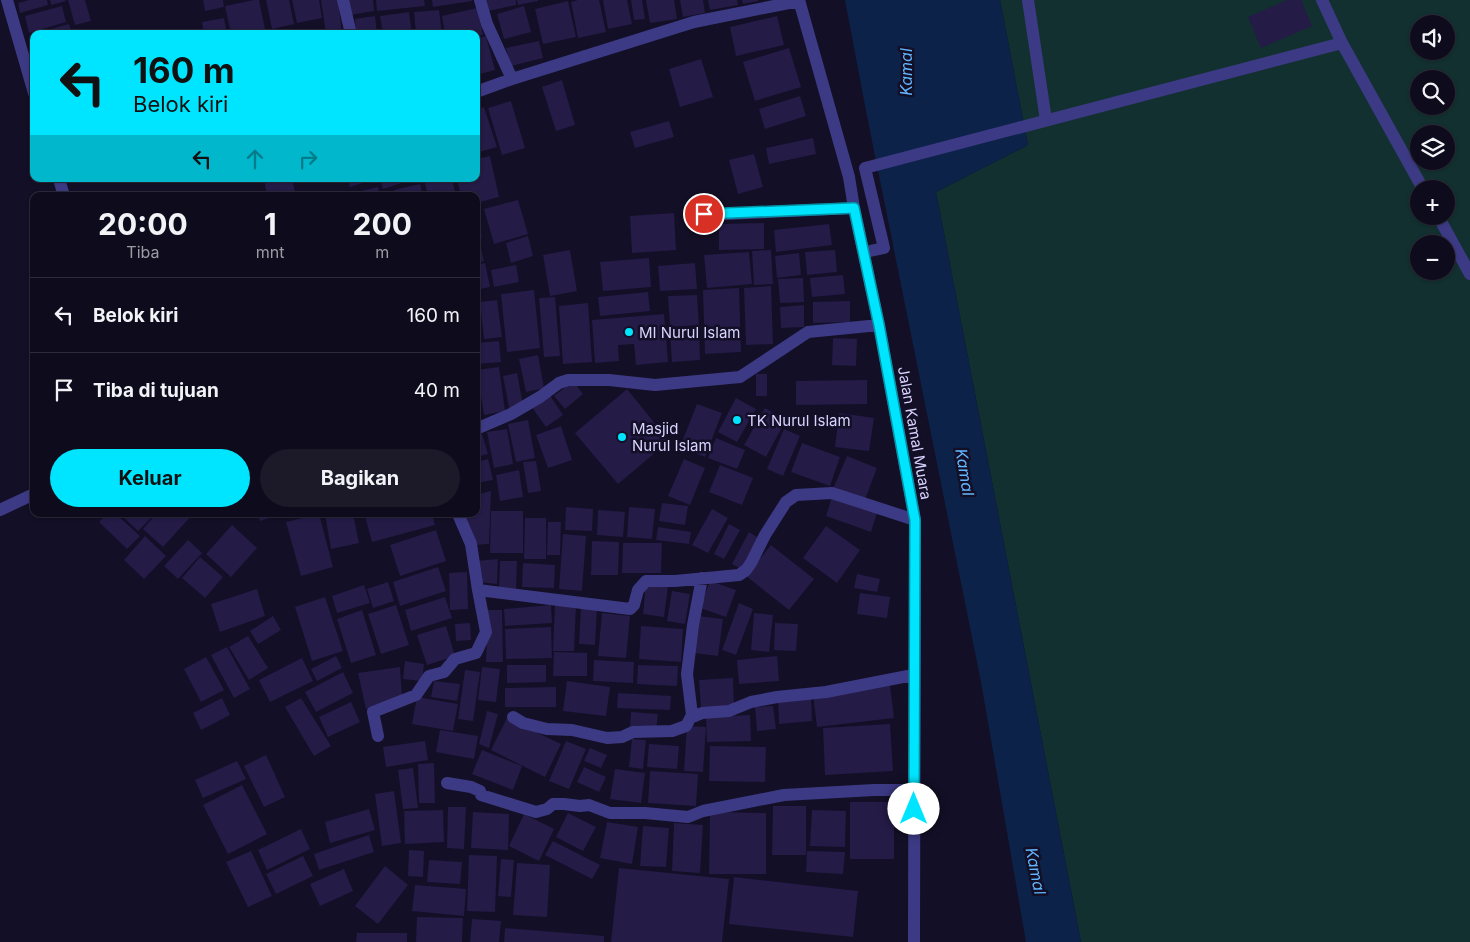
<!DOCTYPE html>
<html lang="id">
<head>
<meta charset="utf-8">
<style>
	body { margin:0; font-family:Inter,sans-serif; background:#1c1929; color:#f1f3f6; height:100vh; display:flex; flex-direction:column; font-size:19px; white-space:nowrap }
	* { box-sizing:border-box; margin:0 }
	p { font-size:16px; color:#9b9ba3 }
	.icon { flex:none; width:28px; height:28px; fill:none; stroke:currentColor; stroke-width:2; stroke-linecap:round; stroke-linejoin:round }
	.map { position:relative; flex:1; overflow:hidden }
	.details { position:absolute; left:30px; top:192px; width:450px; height:325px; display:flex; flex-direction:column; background:#0e0b1c; border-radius:10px; box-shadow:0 1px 4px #0004,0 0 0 1px #2e2b3b }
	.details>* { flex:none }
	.banner { position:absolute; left:30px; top:30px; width:450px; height:152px; border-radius:10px; box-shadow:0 1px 4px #0004,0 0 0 1px #2e2b3b; background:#00e5ff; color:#111; overflow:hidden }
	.fabs { position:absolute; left:1410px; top:15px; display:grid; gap:10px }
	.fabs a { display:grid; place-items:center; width:45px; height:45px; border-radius:50%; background:#0e0b1c; box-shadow:0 1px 4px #0004,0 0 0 1px #2e2b3b; font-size:25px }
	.pin { position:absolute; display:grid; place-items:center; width:42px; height:42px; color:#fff; margin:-21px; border:2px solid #fff; border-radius:50%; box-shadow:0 1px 5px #0007 }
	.me { position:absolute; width:55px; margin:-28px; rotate:0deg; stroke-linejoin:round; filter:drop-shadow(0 0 4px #0008) }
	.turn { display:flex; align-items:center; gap:18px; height:105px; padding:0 20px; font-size:22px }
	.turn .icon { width:65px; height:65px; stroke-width:2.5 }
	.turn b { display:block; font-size:35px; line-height:42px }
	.lanes { display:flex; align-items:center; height:48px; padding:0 20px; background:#0003; justify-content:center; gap:25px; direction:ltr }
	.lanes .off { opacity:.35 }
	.eta { display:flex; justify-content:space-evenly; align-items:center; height:85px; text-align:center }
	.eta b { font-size:30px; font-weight:700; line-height:35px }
	.button { display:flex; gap:10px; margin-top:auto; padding:10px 20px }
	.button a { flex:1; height:58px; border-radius:30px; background:#00e5ff; color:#111; font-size:20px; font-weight:700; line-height:58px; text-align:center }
	.button a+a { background:#1c1929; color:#f1f3f6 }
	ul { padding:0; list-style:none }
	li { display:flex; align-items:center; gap:15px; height:75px; padding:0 20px; border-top:1px solid #2e2b3b }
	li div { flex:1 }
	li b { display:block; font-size:19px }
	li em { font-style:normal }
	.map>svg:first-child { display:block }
</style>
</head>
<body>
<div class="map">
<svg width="1470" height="942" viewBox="0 0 1470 942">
	<rect width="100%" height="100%" fill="#130f26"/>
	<!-- green -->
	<path fill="#12302f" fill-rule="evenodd" d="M1000,0H1470V942H1081L936,192L1028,145ZM1419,24H1446V51H1419ZM1419,79H1446V106H1419ZM1419,134H1446V161H1419ZM1419,189H1446V216H1419ZM1419,244H1446V271H1419Z"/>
	<!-- water -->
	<path fill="#0c2248" d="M845,0H1000L1028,145L936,192L1081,942H1026L981,682L866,111Z"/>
	<!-- building -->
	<path fill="#241b47" d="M29,0H47L48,5L20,13L18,3Z
		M50,0H65L66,1L51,5Z
		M68,0H85L91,21L75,25Z
		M203,0H223L224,7L205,11Z
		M254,0H259L266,34H231L225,6Z
		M266,0H289L294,24L272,29Z
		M292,0H319L322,18L297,23Z
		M321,0H338L342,34H326Z
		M348,0H373L374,11L350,15Z
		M376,0H424L425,6L377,11Z
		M432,0H472V1L433,7Z
		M486,0H516V5L488,11Z
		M517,0H538V1L518,5Z
		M578,0H599L606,32L578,38L571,2Z
		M603,0H627L632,24L608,29Z
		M631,0H642L645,19L634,20Z
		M646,0H674L677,19L650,23Z
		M680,0H703L705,13L683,17Z
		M708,0H737L738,5L710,10Z
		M742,0H758V1L743,4Z
		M1287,0H1301L1312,26L1261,48L1248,17Z
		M568,1L576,37L543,44L535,9Z
		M62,6L66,22L29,33L25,16Z
		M524,6L531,32L504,39L497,14Z
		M477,8L483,35L476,36V34H445L442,16Z
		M439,10L442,34H416L414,12Z
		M409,12L412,34H383L380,16Z
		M375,16L377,34H356L355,19Z
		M777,16L784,45L736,56L730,27Z
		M224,18L227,34H204L202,22Z
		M69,24L72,34H35V33Z
		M486,36L495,70L476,75V39Z
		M539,41L543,58L511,66L506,48Z
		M789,48L801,87L755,101L743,62Z
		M701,59L713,97L680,107L669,69Z
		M562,80L575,125L556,131L542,87Z
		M800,96L806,116L765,129L759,109Z
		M511,101L525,148L502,155L488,108Z
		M484,107L497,147L476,153V110Z
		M669,121L674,137L635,148L630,132Z
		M813,138L816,154L769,164L766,148Z
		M754,154L763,187L738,194L729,160Z
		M490,156L499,197L476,203V196H461L457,179H476V159Z
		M264,179H292L296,196H267Z
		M348,179H372V180L350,187Z
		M380,179H414L383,189Z
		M424,179H452L456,196H428Z
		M420,184L423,196H396L394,190Z
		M378,187L380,196H358L357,192Z
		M518,200L528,234L494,244L484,209Z
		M477,211L482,238L476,239V212Z
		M674,213L676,250L632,253L630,216Z
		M764,223V249L719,250V224Z
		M829,224L832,245L776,252L774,230Z
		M528,236L533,256L511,263L506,243Z
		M480,244L484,261L476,263V245Z
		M570,250L577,291L550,296L543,255Z
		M771,250L773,284L754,285L752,251Z
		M835,250L837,272L807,275L805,252Z
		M749,252L752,284L707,288L704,255Z
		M799,253L801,275L777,278L775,256Z
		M649,258L651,287L603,291L600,262Z
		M485,263L490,287L476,290V265Z
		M695,263L697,289L660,291L658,266Z
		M516,265L519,282L494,287L491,270Z
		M843,275L845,294L812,297L810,278Z
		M803,278L804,302L780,303L778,279Z
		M771,286L773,344L746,345L744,288Z
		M739,288L741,352L705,354L703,290Z
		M534,290L540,348L507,352L501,294Z
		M648,292L650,311L600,316L598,297Z
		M697,295L699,325L670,327L668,296Z
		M555,297L560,356L544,357L539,298Z
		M497,300L502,337L484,339L480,302Z
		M850,301V322L813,323V302Z
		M588,303L592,362L563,364L559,306Z
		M804,305V327L781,328L780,307Z
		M664,314L668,362L636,365L634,344L618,345L619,361L595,363L592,320Z
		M699,331L700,360L672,362L670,333Z
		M833,338L857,339L856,366L832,365Z
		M499,341L501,362L476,364V343Z
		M538,355L544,388L526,392L519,359Z
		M499,367L505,411L484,415L477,370Z
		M517,373L523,405L509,408L503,376Z
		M756,374H767V396H756Z
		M867,380V404L796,405V381Z
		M573,381L583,394L565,409L554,396Z
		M627,389L669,441L618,484L575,433Z
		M549,394L563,415L546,427L531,406Z
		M736,398L756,409L737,442L718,432Z
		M697,404L722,413L705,457L680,447Z
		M765,408L786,420L766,457L744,445Z
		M839,413L874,418L869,451L835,447Z
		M528,420L535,458L516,462L508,424Z
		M561,426L572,460L548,468L536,435Z
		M507,429L513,464L494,468L487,432Z
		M784,429L800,436L783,476L767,469Z
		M482,434L488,454L476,457V436Z
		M716,438L745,450L737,469L708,458Z
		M802,443L840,457L830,486L791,472Z
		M847,456L877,468L864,502L833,489Z
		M488,459L493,480L476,483V462Z
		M684,459L705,468L690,505L668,496Z
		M536,461L541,491L528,493L523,462Z
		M720,465L753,478L742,505L709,492Z
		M519,470L523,497L500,501L496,475Z
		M491,491L489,544L474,545L462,514H476V495Z
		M832,497L877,513L871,532L826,516Z
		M662,503L688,506L685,525L659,521Z
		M566,507L593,509L592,531L565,530Z
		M629,507L655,509L652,539L627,537Z
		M712,509L728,518L708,553L692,545Z
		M598,510L625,512L623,537L597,535Z
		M491,511H523V553H490Z
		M107,514H116L140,536L127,549L99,522Z
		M120,514H155L138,531Z
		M156,514H193L163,547L143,529Z
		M258,514H282L260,521Z
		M319,514L333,567L301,576L286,522Z
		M325,514H353L359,543L331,549Z
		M372,514H432L435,525L372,542L365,516Z
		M525,518H546V559H524Z
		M548,522H561L560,555H547Z
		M729,524L740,530L724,559L714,554Z
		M232,525L257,548L231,577L206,554Z
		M826,526L860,550L837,583L803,558Z
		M658,527L691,532L689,544L656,540Z
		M436,530L446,561L400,576L390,545Z
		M749,532L760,539L743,570L732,564Z
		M563,534L586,536L582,591L559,589Z
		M145,536L166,556L144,579L124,560Z
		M188,540L202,553L178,579L164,566Z
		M592,541L619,542L618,575H591Z
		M623,543H662L661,573H622Z
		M771,545L814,579L789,610L746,576Z
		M200,557L223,577L205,598L182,578Z
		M498,559L497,584L478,582L475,561Z
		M500,561H517L516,591H499Z
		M523,563L555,565L554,588L522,587Z
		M438,567L446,591L400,606L393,582Z
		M467,572L468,609L450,610L449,573Z
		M857,574L880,579L877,592L854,588Z
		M710,581L736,590L726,617L700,608Z
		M388,582L394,601L373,608L367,589Z
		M646,583L668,586L664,617L643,614Z
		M364,585L370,603L337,613L332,596Z
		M257,589L265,616L220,632L211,604Z
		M672,591L690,594L685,624L667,621Z
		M860,593L890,597L887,618L857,614Z
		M325,597L343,651L312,661L295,607Z
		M445,597L452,618L411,631L405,610Z
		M739,603L753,609L736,655L722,650Z
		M555,604L576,605L574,651H553Z
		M396,605L409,645L381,654L368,614Z
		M551,605L552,623L505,626L504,609Z
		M581,606L597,607L595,645L579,644Z
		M362,610L376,655L351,663L337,619Z
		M488,610H502L503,662H486Z
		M602,613L630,616L626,658L598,656Z
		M754,613L773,615L769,652L751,650Z
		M273,616L281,630L258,644L250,631Z
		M698,616L723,619L718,656L694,653Z
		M470,623L471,640L456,641L455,624Z
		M775,623L798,624L796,651L774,650Z
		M446,626L455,656L427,665L417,635Z
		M641,626L683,629L681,662L639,659Z
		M551,627L552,658L506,659L505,629Z
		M248,636L268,668L249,680L229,647Z
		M227,647L250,689L234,698L211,655Z
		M554,652L587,653V676H553Z
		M336,656L342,668L317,681L311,669Z
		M777,656L779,681L739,684L737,660Z
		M206,657L224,690L201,702L184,669Z
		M302,658L313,681L270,702L259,680Z
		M594,660L634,662L633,683L593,681Z
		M405,661L424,664L422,681L403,679Z
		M507,665H546V682L507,683Z
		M638,665L678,666L677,686L637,684Z
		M400,667L402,697L381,706L366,709L358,673Z
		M482,667L500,669L496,702L478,700Z
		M465,670L480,672L473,721L458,719Z
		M343,672L353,693L316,712L305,692Z
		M733,678L734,705L701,708L699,680Z
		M434,681L460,684L457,701L431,697Z
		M567,681L610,687L606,716L563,711Z
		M890,685L894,718L817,727L813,694Z
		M556,687V707H505V688Z
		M618,693L671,696L670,710L617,708Z
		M811,695L812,721L779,724L778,698Z
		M417,697L458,704L453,731L412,724Z
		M222,698L230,715L201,730L193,713Z
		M301,698L331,746L314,756L285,707Z
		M351,702L360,722L328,737L319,717Z
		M773,706L776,729L757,731L755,707Z
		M487,711L498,714L489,748L479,744Z
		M631,712L658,714L656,730L630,728Z
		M750,715L751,741L707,742L706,717Z
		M507,718L561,744L545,777L491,750Z
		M890,724L893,771L825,775L823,728Z
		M687,726L706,727L703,772L684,771Z
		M440,730L478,736L474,759L436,752Z
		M632,739L646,740L643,769L629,767Z
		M425,741L428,760L386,767L383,747Z
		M566,741L586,749L569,789L549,781Z
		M649,744L679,746L677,769L647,767Z
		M710,746L766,747L765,782L709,781Z
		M590,748L607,755L601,768L584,761Z
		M482,750L522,766L513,790L472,774Z
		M266,755L285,797L264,807L244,766Z
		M237,761L246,779L203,798L195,780Z
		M434,763L435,803H419L418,764Z
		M584,767L606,777L599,792L577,782Z
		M413,768L418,808L403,809L398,770Z
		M615,769L645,773L641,803L610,799Z
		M650,771L698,774L696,806L648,803Z
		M242,785L267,834L228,854L203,805Z
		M394,791L401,843L382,846L375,794Z
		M850,802H894V859H850Z
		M773,806H806V855H772Z
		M448,807H466L464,849L447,848Z
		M369,809L375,830L330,843L325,822Z
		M443,810L444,842L405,844L404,811Z
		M812,810L846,811L845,847L810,846Z
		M473,812L509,814L508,850L471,848Z
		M710,812L766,813V874H709Z
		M568,813L596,827L583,851L556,837Z
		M524,814L554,829L539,861L509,846Z
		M607,822L638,827L632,864L600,858Z
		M674,823L703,825L700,873L672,871Z
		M643,826L669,828L666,867L640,866Z
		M301,829L310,849L267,870L258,850Z
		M369,835L374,852L319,870L314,854Z
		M553,841L600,865L592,879L545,855Z
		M409,850L424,851L423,877L408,876Z
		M251,851L272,896L248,907L226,862Z
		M807,851L845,852L843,874L806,872Z
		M469,855L497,856L495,912L467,911Z
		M303,856L313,876L276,894L266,874Z
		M501,859L514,860L511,897L498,896Z
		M429,860L462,862L460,884L427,882Z
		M517,863L550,865L547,917L513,915Z
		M385,866L408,885L378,924L355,906Z
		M619,868L729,879L722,942H611Z
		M344,869L353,891L320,906L310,884Z
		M734,877L858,891L853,937L729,924Z
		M415,885L466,889L464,916L412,911Z
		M417,917L463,918L462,942H416Z
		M472,919L501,921L499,942H470Z
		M505,928L604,936V942H504Z
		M357,933H407V942H356Z"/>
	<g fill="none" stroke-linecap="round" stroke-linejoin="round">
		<!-- lane -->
		<path stroke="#3d3a85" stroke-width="12" d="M1028,0L1046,120
			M1322,0L1342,43L1423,189
			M1438,216L1470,274
			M865,252L884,248L865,168L1342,43"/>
		<!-- street -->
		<path stroke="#3d3a85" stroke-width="12" d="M7,0L34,93
			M343,0L351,34
			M480,0L487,24L512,79L694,22L799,1
			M799,0L849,177L854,208L879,325L915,520L914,942
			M476,92L512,79
			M59,179L64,196
			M704,215L854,208
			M476,429L511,414L540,397L559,383L568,380H609L655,385L740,377L808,332L879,325
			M0,510L34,494
			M458,514L471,544L478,590L630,609L634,605L638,590L646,581H675L739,575L746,570L751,563L765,535L786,502L796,495L832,493L915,520
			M702,578L693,625L687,674L692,715L695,716L702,713L729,711L751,702L777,697L826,692L913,675
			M513,717L523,723L547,729L572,730L607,738L622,737L633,732L672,731L686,726L692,715
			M378,736L373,712L416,695L429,676L444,672L455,659L476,653L486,632L478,590
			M447,783L471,787L480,791L481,795L536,812L547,809L553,804H564L580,806L589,805L610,813H645L688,817L703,811L784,795L874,790H913"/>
	</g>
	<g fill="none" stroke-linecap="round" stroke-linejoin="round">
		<!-- route casing -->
		<g stroke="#0095a6" stroke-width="12">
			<path id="route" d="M704,214L854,208L879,325L915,520L914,809"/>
		</g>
		<!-- route -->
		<use href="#route" stroke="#00e5ff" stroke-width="9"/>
	</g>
	<!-- markers -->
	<g fill="#00e5ff" stroke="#130f26" stroke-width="2">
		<circle cx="629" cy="332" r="5"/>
		<circle cx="737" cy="420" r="5"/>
		<circle cx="622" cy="437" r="5"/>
	</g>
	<g text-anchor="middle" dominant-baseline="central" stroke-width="5" stroke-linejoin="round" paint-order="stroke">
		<!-- poi labels -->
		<g font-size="15" fill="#d9d4ff" stroke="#130f26" text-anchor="start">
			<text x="639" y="332">MI Nurul Islam</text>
			<text x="747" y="420">TK Nurul Islam</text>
			<text x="632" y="428">Masjid<tspan x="632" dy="17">Nurul Islam</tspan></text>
		</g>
		<!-- street labels -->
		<g font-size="15" fill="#d9d4ff" stroke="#130f26">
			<text transform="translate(915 433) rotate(80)">Jalan Kamal Muara</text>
		</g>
		<!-- water labels -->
		<g font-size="16" font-style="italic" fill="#62b6ff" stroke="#130f26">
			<text transform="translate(906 72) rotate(-90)">Kamal</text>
			<text transform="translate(965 472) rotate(81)">Kamal</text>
			<text transform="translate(1036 871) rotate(79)">Kamal</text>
		</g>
	</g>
</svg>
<div class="fabs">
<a><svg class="icon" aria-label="sound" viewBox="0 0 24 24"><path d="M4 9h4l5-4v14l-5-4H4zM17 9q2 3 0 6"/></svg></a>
<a><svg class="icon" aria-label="search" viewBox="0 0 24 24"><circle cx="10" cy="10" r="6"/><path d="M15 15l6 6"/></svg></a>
<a><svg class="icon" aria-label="layers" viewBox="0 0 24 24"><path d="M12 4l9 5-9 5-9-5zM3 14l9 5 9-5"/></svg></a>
<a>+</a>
<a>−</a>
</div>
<div class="pin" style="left:704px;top:214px;background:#d93025"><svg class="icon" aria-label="arrive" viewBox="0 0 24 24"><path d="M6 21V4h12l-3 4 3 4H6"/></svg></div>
<svg class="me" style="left:914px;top:809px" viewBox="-20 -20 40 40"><circle r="19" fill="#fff"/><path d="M0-13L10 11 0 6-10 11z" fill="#00e5ff"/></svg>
<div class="banner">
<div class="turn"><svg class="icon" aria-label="left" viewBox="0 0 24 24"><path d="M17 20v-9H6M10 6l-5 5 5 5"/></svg><div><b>160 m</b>Belok kiri</div></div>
<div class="lanes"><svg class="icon" aria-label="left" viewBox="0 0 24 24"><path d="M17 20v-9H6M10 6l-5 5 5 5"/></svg><svg class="icon off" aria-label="ahead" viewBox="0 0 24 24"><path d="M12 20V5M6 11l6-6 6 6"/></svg><svg class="icon off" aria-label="right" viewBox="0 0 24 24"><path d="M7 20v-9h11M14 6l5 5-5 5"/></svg></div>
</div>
<section class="details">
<div class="eta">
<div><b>20:00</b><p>Tiba</p></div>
<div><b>1</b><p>mnt</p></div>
<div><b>200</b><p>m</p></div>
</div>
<ul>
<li><svg class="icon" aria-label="left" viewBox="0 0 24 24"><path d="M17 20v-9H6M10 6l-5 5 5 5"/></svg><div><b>Belok kiri</b></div><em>160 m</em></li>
<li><svg class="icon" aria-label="arrive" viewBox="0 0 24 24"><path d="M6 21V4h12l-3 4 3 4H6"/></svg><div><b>Tiba di tujuan</b></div><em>40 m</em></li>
</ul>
<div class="button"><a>Keluar</a><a>Bagikan</a></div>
</section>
</div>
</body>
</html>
